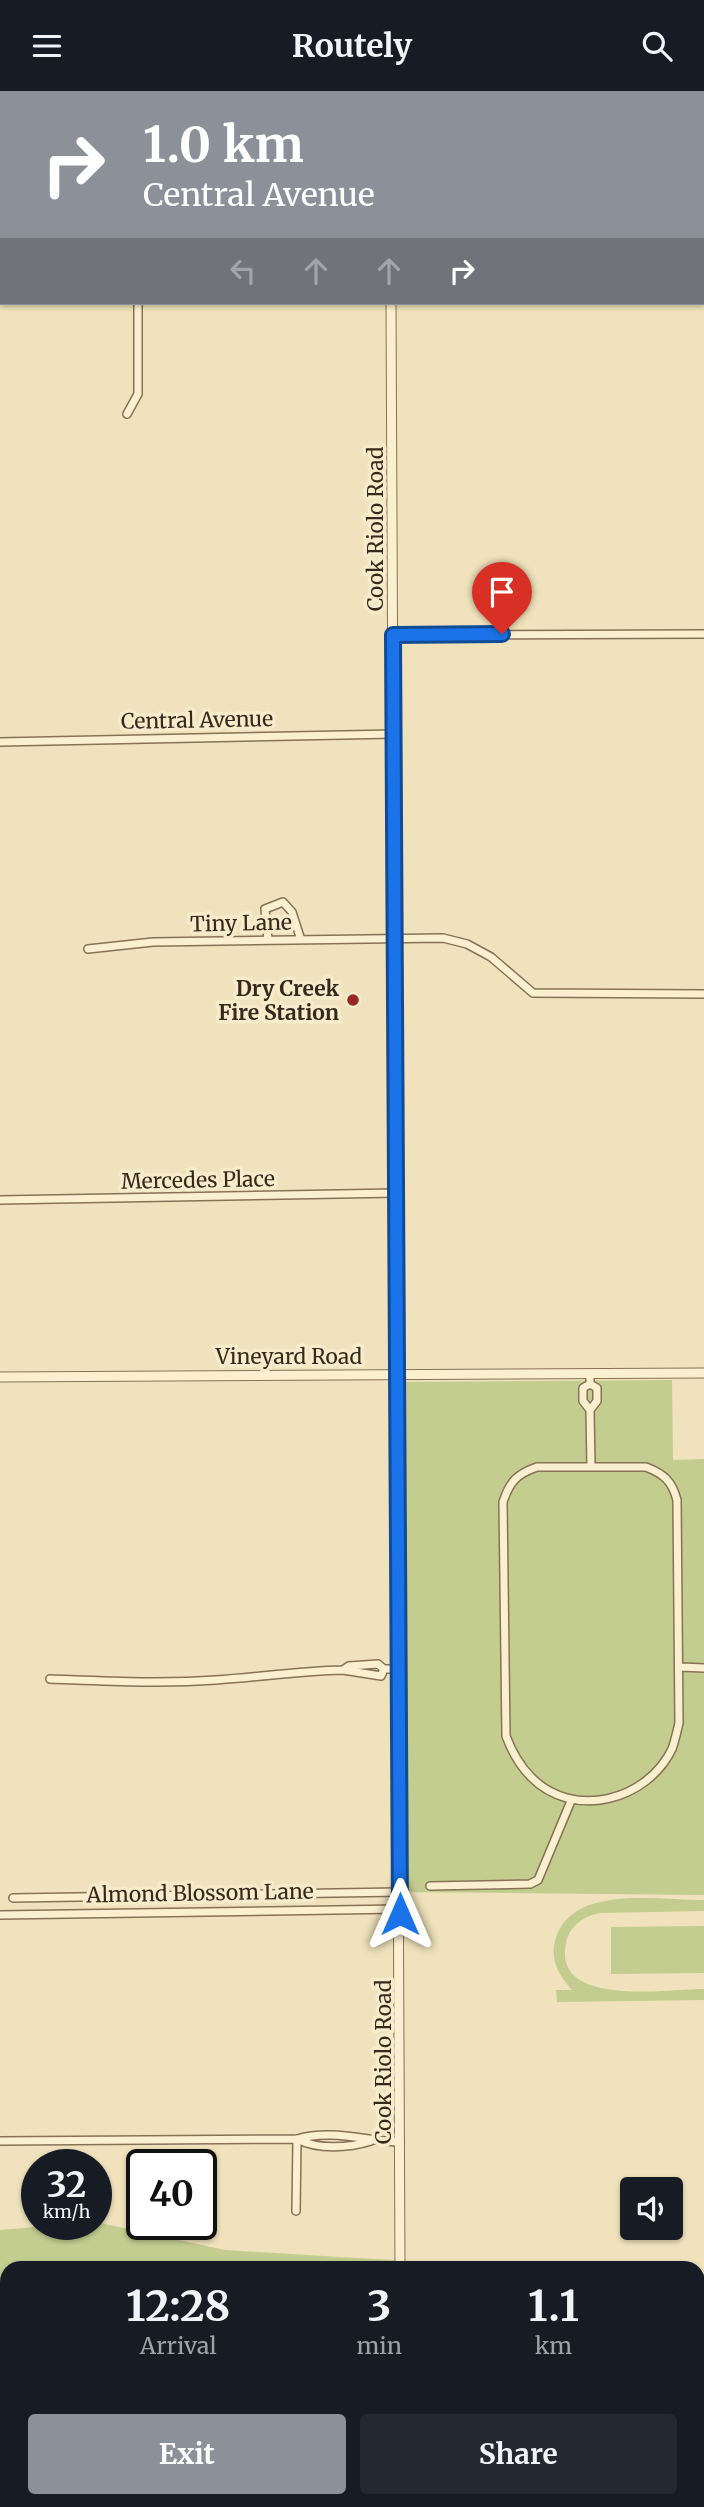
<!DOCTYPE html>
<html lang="en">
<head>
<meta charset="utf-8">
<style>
	body { margin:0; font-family:Merriweather,serif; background:#242831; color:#f1f3f6; height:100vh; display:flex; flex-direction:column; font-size:26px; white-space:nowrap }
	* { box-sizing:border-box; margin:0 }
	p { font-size:23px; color:#9ea1a6 }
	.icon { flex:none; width:38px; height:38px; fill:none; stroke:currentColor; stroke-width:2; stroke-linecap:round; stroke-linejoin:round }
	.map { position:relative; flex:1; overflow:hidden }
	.side { position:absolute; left:0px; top:2170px; width:705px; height:247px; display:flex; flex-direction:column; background:#171b24; border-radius:21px 21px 0 0; box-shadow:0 2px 5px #0004 }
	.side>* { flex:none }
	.guide { position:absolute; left:0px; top:0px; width:705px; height:214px; box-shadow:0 2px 5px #0004; background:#8c9099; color:#fff; overflow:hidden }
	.tools { position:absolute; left:620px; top:2086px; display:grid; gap:14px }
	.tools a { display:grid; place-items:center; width:63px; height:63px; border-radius:7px; background:#171b24; box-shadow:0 2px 5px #0004; font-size:35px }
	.speed { position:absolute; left:21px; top:2058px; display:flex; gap:14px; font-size:35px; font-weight:700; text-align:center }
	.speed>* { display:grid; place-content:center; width:91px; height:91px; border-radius:50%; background:#171b24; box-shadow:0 2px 5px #0004; line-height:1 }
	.speed small { font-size:18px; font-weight:400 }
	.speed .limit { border:4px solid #111; border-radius:10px; background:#fff; color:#111 }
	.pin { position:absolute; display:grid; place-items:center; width:60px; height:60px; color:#fff; margin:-72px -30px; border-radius:50% 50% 50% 0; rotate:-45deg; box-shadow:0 0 7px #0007 }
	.pin .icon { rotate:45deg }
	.me { position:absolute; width:77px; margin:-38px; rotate:0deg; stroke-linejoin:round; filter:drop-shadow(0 0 5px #0008) }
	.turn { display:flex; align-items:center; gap:24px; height:147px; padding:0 28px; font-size:32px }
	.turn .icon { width:91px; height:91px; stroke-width:2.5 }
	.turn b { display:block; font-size:49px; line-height:60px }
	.lanes { display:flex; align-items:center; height:66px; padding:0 28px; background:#0003; justify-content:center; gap:35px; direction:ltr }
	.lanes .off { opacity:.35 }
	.eta { display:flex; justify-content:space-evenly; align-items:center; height:119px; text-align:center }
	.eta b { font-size:42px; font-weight:700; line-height:49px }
	.cta { display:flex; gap:14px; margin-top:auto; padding:14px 28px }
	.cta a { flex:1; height:80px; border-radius:7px; background:#8c9099; color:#fff; font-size:28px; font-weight:700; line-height:80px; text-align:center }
	.cta a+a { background:#242831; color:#f1f3f6 }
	header { display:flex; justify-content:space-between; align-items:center; height:91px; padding:0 28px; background:#171b24; font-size:32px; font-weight:700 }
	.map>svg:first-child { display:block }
</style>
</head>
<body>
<header><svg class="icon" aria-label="menu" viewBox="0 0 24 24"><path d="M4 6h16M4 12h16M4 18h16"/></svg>Routely<svg class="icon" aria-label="search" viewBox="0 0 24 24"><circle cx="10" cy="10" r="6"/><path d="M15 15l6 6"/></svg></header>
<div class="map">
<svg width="704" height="2416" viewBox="0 0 704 2416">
	<rect width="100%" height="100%" fill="#efe2bc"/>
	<!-- green -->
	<path fill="#c3cd90" d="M672,1289L673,1369L704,1368V1804L400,1801L397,1291Z
		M704,1809V1820L600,1822C584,1825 570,1834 566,1852C552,1917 667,1898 704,1898V1909L557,1911L556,1899H572C559,1885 550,1869 555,1850C569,1793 657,1809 704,1809Z
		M704,1835V1882L611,1883V1836Z
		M96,2131L225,2159L456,2173H560L568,2177H7V2403L0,2401V2139Z
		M698,2232L704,2233V2352L698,2354Z
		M35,2410H388L304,2416H161Z"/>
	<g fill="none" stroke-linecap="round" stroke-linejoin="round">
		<!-- stream -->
		<path stroke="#688d86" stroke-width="2.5" d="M0,2287L7,2288
			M549,2410L558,2416"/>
		<!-- minor casing -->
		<g stroke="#877255" stroke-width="10">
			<path id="minor" d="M108,0V2
				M639,0V2
				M308,2V0
				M127,323L138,303V212
				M393,544L704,543
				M0,651L394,643
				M268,849L265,818L283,811L292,821L301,849
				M88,858L153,851L443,847L467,853L491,866L533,902L704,903
				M0,1109L396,1102
				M590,1283V1293L583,1297V1310L590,1319L591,1376
				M590,1293L597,1297V1310L590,1319
				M537,1376H646C664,1383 672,1390 677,1409L679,1632C677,1640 675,1650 672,1658C647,1710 573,1729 531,1686C519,1674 512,1661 506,1645L503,1411C510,1390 517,1383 537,1376Z
				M680,1576L704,1577
				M384,1578L381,1585L343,1579L349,1575L378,1573L384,1578H398
				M50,1588C105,1590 160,1593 216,1589C259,1586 300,1580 343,1579
				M430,1795L530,1793L538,1789L571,1710
				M13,1807L400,1801
				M0,1824L400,1818
				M297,2048C318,2059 349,2057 371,2050
				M0,2050L297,2048C332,2038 365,2050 400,2051
				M296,2120L297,2048"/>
		</g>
		<!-- tertiary casing -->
		<g stroke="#877255" stroke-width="11">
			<path id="tertiary" d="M391,212L400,2177
				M0,1286L704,1282
				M402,2410V2416"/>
		</g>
		<!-- secondary casing -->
		<g stroke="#685339" stroke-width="12">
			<path id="secondary" d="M396,0L397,2
				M386,2V0"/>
		</g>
		<!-- primary casing -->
		<g stroke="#543f2a" stroke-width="13">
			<path id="primary" d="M0,113H2"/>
		</g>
		<!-- minor -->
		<use href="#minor" stroke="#faefcf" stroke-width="7"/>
		<!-- tertiary -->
		<use href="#tertiary" stroke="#faefcf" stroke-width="9"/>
		<!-- secondary -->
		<use href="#secondary" stroke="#faefcf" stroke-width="10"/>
		<!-- primary -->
		<use href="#primary" stroke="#f5da91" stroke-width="10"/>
	</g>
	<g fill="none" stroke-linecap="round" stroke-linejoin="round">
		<!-- route casing -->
		<g stroke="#114b97" stroke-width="18">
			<path id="route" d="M400,1823L393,544L502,543"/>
		</g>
		<!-- route -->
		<use href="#route" stroke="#1a73e8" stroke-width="12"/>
	</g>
	<!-- markers -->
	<circle fill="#982823" stroke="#f6eccc" stroke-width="2.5" cx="353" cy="909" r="7"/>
	<g text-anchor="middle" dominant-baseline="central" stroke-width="7" stroke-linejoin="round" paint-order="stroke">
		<!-- street labels -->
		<g font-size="21" fill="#35291b" stroke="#f6eccc">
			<text transform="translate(375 438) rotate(-90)">Cook Riolo Road</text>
			<text transform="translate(197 629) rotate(-1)">Central Avenue</text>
			<text transform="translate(241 832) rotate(-1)">Tiny Lane</text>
			<text transform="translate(198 1089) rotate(-1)">Mercedes Place</text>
			<text x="289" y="1265">Vineyard Road</text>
			<text transform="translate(200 1802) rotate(-1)">Almond Blossom Lane</text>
			<text transform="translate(383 1971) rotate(-90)">Cook Riolo Road</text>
		</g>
		<!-- poi labels -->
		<g font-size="21" font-weight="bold" fill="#35291b" stroke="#f6eccc" text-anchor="end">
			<text x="339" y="897">Dry Creek<tspan x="339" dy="24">Fire Station</tspan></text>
		</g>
	</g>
</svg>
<div class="tools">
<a><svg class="icon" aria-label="sound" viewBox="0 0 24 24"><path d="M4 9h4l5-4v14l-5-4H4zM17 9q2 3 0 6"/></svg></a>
</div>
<div class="speed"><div>32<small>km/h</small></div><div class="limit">40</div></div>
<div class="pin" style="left:502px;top:543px;background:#d93025"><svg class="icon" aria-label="arrive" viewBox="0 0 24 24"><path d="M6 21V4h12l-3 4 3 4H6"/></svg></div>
<svg class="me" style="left:400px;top:1823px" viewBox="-20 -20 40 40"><path d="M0-17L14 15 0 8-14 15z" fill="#1a73e8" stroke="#fff" stroke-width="4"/></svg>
<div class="guide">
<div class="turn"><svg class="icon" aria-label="right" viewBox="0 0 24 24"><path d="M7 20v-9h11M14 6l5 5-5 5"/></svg><div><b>1.0 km</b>Central Avenue</div></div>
<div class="lanes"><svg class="icon off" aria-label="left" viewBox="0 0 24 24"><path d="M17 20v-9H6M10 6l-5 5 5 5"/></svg><svg class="icon off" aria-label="ahead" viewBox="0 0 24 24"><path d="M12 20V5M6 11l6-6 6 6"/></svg><svg class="icon off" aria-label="ahead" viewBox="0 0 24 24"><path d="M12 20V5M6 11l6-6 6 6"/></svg><svg class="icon" aria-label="right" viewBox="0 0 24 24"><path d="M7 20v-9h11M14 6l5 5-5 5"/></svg></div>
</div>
<section class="side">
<div class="eta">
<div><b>12:28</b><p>Arrival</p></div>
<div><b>3</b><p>min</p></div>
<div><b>1.1</b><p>km</p></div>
</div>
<div class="cta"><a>Exit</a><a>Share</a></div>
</section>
</div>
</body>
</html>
